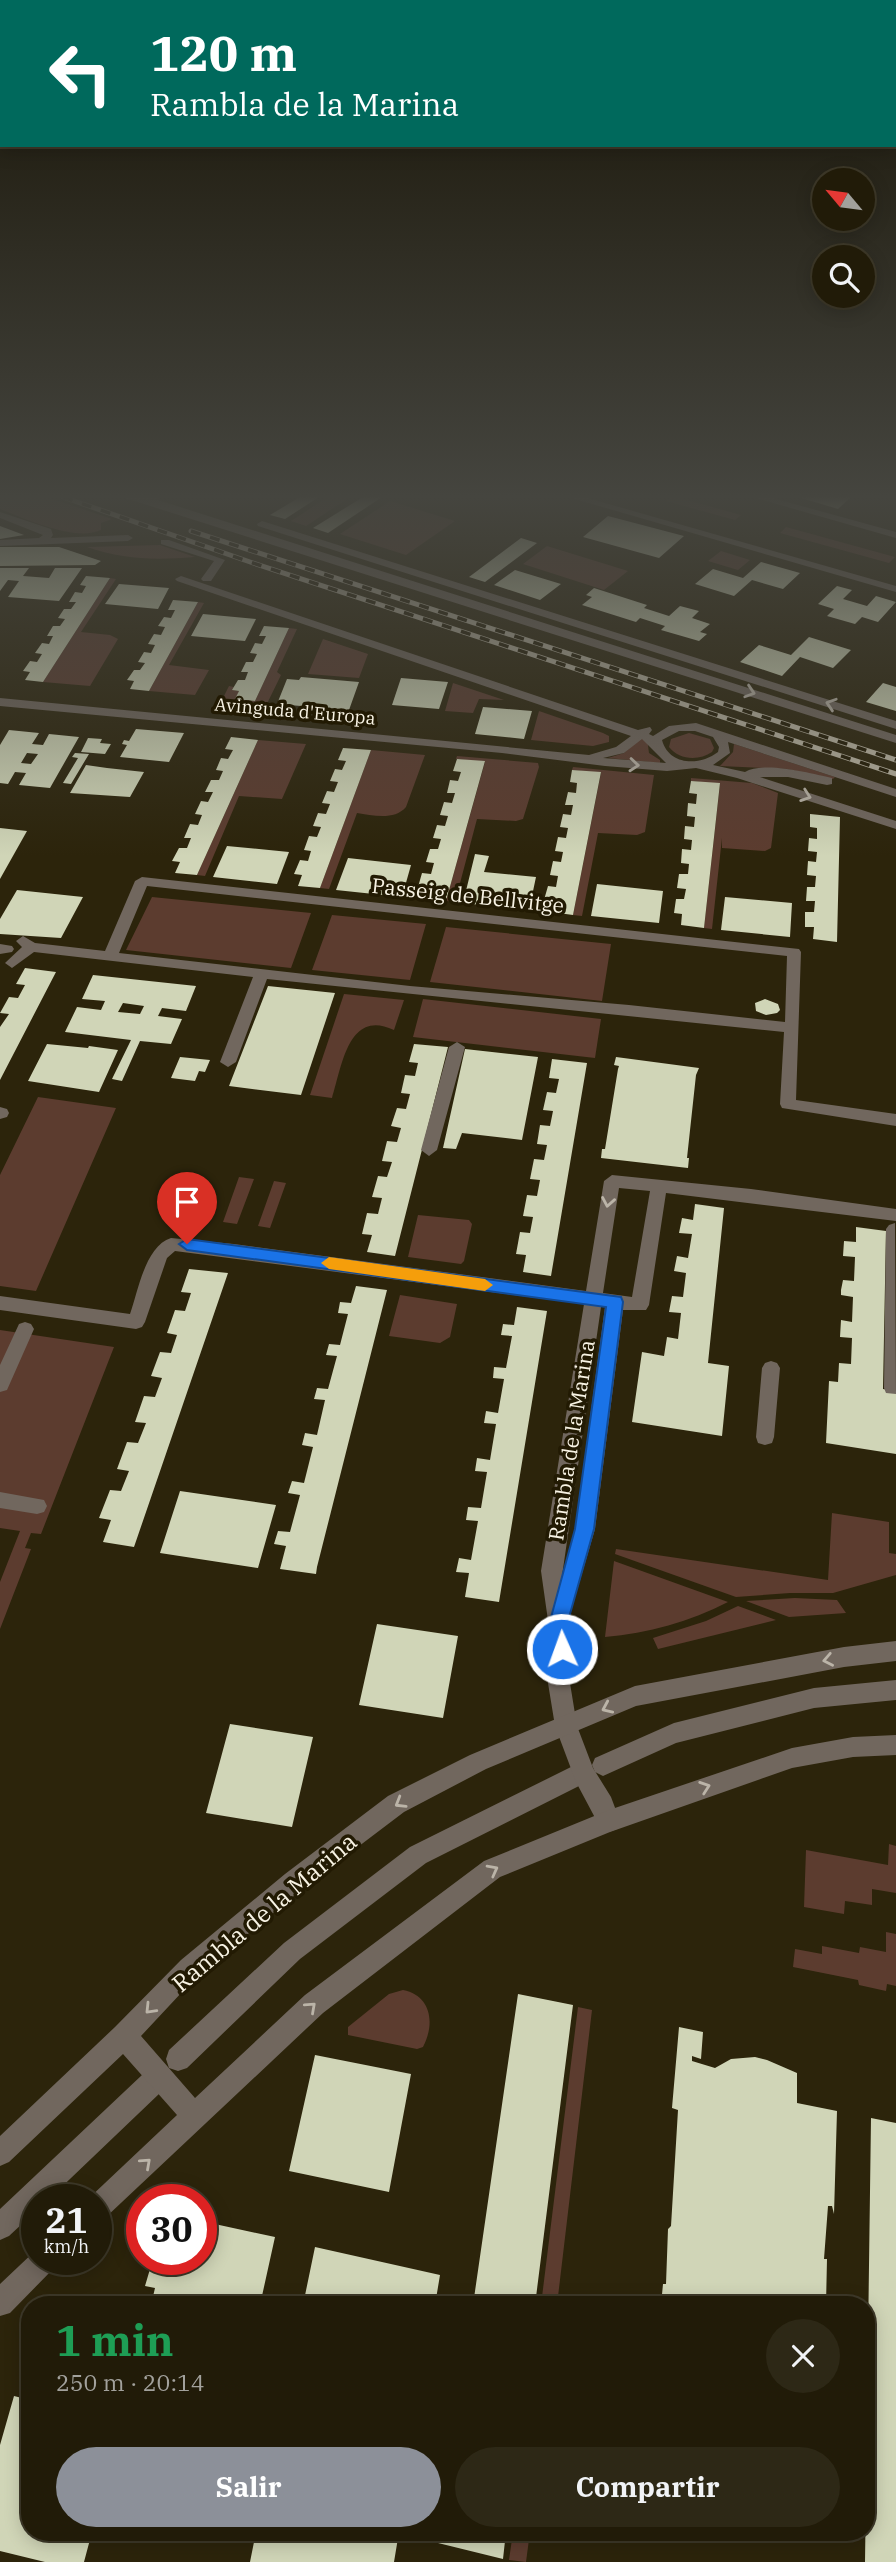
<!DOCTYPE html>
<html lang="es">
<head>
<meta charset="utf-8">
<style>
	body { margin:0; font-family:"IBM Plex Serif",serif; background:#2d2816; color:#f1f3f6; height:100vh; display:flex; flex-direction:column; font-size:26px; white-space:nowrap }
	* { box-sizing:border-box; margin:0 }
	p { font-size:23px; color:#a2a19c }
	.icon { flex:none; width:38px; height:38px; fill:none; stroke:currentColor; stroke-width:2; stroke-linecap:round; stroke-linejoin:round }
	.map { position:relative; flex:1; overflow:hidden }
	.panel { position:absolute; left:21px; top:2296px; width:854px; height:245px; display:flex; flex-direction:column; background:#211b08; border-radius:28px; box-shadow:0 4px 18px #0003,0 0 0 2px #3e3929 }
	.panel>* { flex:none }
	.guide { position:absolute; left:0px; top:0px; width:896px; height:147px; box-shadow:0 4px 18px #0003,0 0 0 2px #3e3929; background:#00695c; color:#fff; overflow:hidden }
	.needle { width:46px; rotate:299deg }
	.fabs { position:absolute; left:812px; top:168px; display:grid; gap:14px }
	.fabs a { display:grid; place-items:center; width:63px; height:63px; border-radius:50%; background:#211b08; box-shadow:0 4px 18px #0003,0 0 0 2px #3e3929; font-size:35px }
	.speed { position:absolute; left:21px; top:2184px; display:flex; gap:14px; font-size:35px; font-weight:700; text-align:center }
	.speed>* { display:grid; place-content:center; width:91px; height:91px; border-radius:50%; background:#211b08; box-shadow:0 4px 18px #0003,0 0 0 2px #3e3929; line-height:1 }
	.speed small { font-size:18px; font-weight:400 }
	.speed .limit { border:10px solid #d22; background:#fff; color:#111 }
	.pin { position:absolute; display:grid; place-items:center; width:60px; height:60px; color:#fff; margin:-72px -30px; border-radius:50% 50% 50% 0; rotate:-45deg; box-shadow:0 0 7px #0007 }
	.pin .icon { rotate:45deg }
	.me { position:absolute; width:77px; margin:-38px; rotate:358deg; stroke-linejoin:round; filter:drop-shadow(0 0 5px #0008) }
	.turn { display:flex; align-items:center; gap:24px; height:147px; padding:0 35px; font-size:32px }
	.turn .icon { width:91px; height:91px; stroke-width:2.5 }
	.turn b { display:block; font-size:49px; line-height:60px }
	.round { display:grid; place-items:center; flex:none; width:74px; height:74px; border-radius:37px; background:#2d2816 }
	.head { display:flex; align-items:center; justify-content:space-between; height:119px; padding:0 35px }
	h1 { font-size:42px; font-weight:800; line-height:52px; color:#1e9e55 }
	.button { display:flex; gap:14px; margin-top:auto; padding:14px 35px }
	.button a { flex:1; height:80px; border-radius:42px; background:#8c9099; color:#fff; font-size:28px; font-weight:800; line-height:80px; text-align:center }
	.button a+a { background:#2d2816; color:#f1f3f6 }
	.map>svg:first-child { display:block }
</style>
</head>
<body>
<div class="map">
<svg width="896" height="2562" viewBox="0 0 896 2562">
	<rect width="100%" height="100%" fill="#2c240b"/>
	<!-- green -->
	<path fill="#5c3c2f" d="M0,497H47L112,519L101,523V530C75,542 26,519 0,509Z
		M328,497H350L306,526L291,521Z
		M671,497H676L741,515L735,520L666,501Z
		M390,501L455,521L406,555L340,534Z
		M786,527L895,557L889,563L780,533Z
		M160,545L195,557C156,560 124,560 87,547Z
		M547,546L628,571L604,590L523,564Z
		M721,551L750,560L738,570L708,561Z
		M110,578L116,579L81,632L110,635L118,639L90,686L43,682Z
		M198,602L204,603L169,665L209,670L195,695L149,691Z
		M289,628L297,629L277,672L281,675L261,716L216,712L229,686L234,687L233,690L239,691L236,699L255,701Z
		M323,639L368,654L359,678L308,674Z
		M453,683L504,700L479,699L473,713L445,711Z
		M539,711L603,733L609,736V742L593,746L531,740Z
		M689,733L710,739L714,748L712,752C699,761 679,760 669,747L671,739Z
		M647,738L649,753L660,760V763L608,758L624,753L640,739Z
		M258,740L306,744L282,799L239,796L205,876L197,875Z
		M734,744L835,777L833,779L787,769L720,766L733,752Z
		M371,750L425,755L406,807C394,821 372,815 357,813L329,889L320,888Z
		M457,756L538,763L539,767L523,819L516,821L477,819L455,902L446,901L485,762L456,759Z
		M573,767L654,775L645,832L637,835L598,833L582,916L573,915L601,773L572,770Z
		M691,778L752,783L778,793L771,848L765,851L722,848V838L712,929L704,928L720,784L691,781Z
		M152,897L311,913L291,968L126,950Z
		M332,915L426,924L410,980L312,970Z
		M446,927L611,944L602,1001L430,982Z
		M344,994L404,1000L394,1030C348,1008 342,1067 332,1098L310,1095Z
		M423,999L601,1019L595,1058L413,1037Z
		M38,1097L116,1108L36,1291L0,1286V1175Z
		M239,1177L254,1179L237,1224L223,1222Z
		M274,1181L286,1183L270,1228L258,1226Z
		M418,1215L469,1220L472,1224L464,1261L461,1264L408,1257Z
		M400,1295L457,1304L450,1337L440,1343L389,1336Z
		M0,1330L114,1347L41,1534L31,1533L25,1548L31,1549L0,1629V1582L20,1531L0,1528Z
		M832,1513L889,1522V1553L896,1554V1575L833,1593H790L736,1597L615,1554L616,1549L828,1580Z
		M614,1561L728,1602C690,1622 648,1633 605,1637Z
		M795,1598L837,1600L846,1613L789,1617L746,1601Z
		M738,1606L776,1620L658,1649L653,1638L706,1621Z
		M889,1844L896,1846V1893L872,1889V1905L845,1901L844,1914L804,1907L806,1850L888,1865Z
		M886,1932L896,1934V1986L887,1984L886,1991L859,1985L858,1980L793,1967L795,1949L822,1954V1946L859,1953L860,1947L886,1952Z
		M403,1990C432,1996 435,2024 423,2047L417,2049L348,2035V2027L389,1994Z
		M578,2007L592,2010L557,2305H541Z
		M513,2532H530L526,2562L509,2560Z"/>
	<!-- building -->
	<path fill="#d0d5b7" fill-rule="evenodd" d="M300,497H319L285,519L270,515Z
		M363,497H382L328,533L313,528Z
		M798,497H851L838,509Z
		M608,516L684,536L659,558L583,537Z
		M0,526L24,535L0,539Z
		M521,538L537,543L485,582L469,577Z
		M0,547H59L101,561L95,565L0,566Z
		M761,562L800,573L783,589L752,580L734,596L695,584L713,569L743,578Z
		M0,568H29L23,576L49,578L55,568H82L59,601L8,597L19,581L8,580L0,591Z
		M515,570L561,584L540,600L494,585Z
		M86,576L110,578L43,682L25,680L30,672L23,671L30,661L37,662L42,654L35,653L42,643L49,644L53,636H47L53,626H60L65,619L58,618L64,609H71L76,602H69L75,592L82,593L86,586L80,585Z
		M119,584L169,588L158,609L105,604Z
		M837,586L852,590L843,599L867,606L876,596L896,602L878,622L862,617L855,624L827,616L834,609L818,604Z
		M594,588L647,605L644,608L669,616L680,606L699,611L692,618L710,624L700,632L707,634L699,641L661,630L665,626L640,618L636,622L582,605L592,597L586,595Z
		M173,600L198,602L149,691L130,689L134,681L127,680L134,670H140L145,663L138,662L144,652L151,653L155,645L148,644L154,634L161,635L165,627L158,626L164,617L171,618L175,610H168Z
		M203,614L256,619L245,641L191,636Z
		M264,626L289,628L255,701L235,699L239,691L232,690L238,680H245L248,672H241L246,662H253L257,654L250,653L255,643L262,644L266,636H259Z
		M809,637L851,650L833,668L800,657L782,676L740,662L759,645L791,655Z
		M301,677L359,682L349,710L277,704L287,679L299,680Z
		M401,678L448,682L439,709L392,705Z
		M883,683L896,687V711L866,702Z
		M483,707L532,711L524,739L475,734Z
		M136,729L184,733L169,762L120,757L127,745L122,744L124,740L129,741Z
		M9,730L39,733L32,744L43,745L49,734L79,737L50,788L19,785L26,773L15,772L8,784L0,783V745ZM27,753L38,754L31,764L21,763Z
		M231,737L258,740L197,875L175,873L180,862L172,861L179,848H187L191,838H184L190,824L198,825L202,815L195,814L201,801L208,802L213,792H205L211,780H219L223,771L216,770L221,758L228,759L233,750L225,749Z
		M88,738L102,739L100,743L111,744L105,754L81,752Z
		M343,748L371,750L320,888L298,886L302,875L294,874L300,860L308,861L311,851L304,850L309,836L317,837L321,827L313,826L318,813L326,814L330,804L322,803L327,791L334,792L338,782L330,781L335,769L342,770L346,761L338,760Z
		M75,753L89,754L71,784L63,783L78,758L72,757Z
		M457,759L485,761L446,901L423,899L427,888L418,887L422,873L431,874L434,863L426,862L430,849H438L441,839L433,838L437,825L445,826L448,816L440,815L444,802L452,803L455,793H447L450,780L458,781L461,772L453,771Z
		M86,765L107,768L144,772L130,797L70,793Z
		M572,770L601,772L573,915L551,912L553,901L544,900L548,886L556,887L558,876L550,875L553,861L561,862L563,852L555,851L558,837L566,838L568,828L560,827L563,814L571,815L573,805H565L568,792L576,793L577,783L570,782Z
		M691,781L720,783L704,928L681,925L682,914L674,913L676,899H684L686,889L677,888L679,874H688L689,864L681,863L682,849L691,850L692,840L684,839L685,826L694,827L695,817L687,816L688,803L696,804L697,794L689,793Z
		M810,814L840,817L837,942L813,939L814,927H805V912H814L815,901H806L807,887H815L816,876L807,875L808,861L816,862L817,852L808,851L809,838L817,839V828L810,827Z
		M0,828L27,831L0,879Z
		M227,846L289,852L277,884L213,877Z
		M475,854L489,856L484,872L536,877L529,910L463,903Z
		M348,858L411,865L402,897L336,890Z
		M597,884L663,891L659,923L591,916Z
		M17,890L83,897L61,938L0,934V919Z
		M725,897L792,903L790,937L721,930Z
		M25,968L56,972L0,1080V1027L9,1014L0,1013L9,997L18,998L25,985L16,984Z
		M93,975L196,986L186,1011L162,1008L158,1016L182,1019L171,1044L140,1041L122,1081L112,1079L131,1040L65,1032L77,1007L101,1010L105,1001L82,999ZM123,1003L144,1006L140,1014L118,1012Z
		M268,986L335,993L301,1095L229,1086Z
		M765,999L778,1004L780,1010L777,1013L766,1015L756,1011L755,1003Z
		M47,1044L88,1048L89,1046L118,1050L99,1092L28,1081Z
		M414,1044L448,1047L395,1256L367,1252L372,1235L362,1234L367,1213L378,1214L382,1198L372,1197L378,1176L387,1177L392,1162L382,1161L387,1141L397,1142L401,1128L391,1126L397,1108L406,1109L410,1094L401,1093L405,1075L415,1076L418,1063L409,1062Z
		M465,1049L538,1057L522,1140L462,1133L456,1149L443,1148Z
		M180,1057L210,1060L205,1072L199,1071L195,1081L171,1078Z
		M616,1057L699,1068L696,1075L687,1158H689L688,1168L601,1158L602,1149H605L618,1069L619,1066L614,1065Z
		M552,1059L587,1063L551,1276L523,1272L526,1255L516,1254L520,1232L530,1233L533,1217L523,1216L527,1195L537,1196L540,1180L530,1179L534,1159L544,1160L547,1145L537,1144L540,1125L550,1126L553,1111L543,1110L547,1092L556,1093L559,1079L549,1078Z
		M695,1204L724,1208L708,1363L729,1366L722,1436L632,1422L642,1352L664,1356L667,1337L678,1339L681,1313L669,1312L672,1296L683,1297L686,1273L674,1271L677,1256L688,1258L692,1234L679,1233L682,1218L693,1220Z
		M856,1227L886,1231L883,1389L896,1391V1454L826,1443L829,1381L838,1382L839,1363L851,1364L852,1338L840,1337L841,1320L852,1322L853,1297L841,1295V1290L843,1280L854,1281L855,1257L843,1256L844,1241L856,1242Z
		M189,1269L228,1273L134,1547L103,1542L111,1520L99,1518L110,1490L121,1491L129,1471L117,1469L127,1442L138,1443L146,1423L135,1422L144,1396L155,1397L162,1378L151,1376L160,1352L171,1353L177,1335L167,1333L175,1310L185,1311L191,1293L181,1292Z
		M356,1286L387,1290L317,1567L316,1574L280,1569L286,1546L274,1544L278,1531L290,1532L300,1495L288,1493L292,1481L304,1483L313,1447L302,1445L305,1433L317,1435L325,1400L314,1399L317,1388L328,1389L337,1356L326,1355L329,1344L340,1345L348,1314L338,1313L340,1302L351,1303Z
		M517,1307L547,1311L499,1602L465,1597L469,1573L456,1572L459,1558L471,1560L478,1521L466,1520L468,1507L481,1508L487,1472L475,1471L477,1458L490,1460L496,1424L484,1423L486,1411L498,1413L504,1379L493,1378L494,1367L506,1368L512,1336L501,1335L503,1324L514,1325Z
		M180,1491L276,1505L258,1568L160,1553Z
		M377,1624L458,1636L443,1718L359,1705Z
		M230,1724L313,1737L292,1827L206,1813Z
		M518,1994L573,2005L535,2305H473Z
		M679,2027L703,2032L701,2059L692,2056V2061L715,2068L731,2059L755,2057L767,2060L797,2073V2103L837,2111L834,2214L832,2206H828L824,2259H827L826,2305H661L663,2284H666L668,2229L671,2226L678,2110L672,2108Z
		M315,2055L411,2074L389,2192L289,2171Z
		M871,2118L896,2123V2562H865Z
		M201,2221L275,2237L260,2305H151L155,2288L145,2286L150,2269L159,2271L162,2259H201Z
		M315,2247L440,2275L435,2305H303Z
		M14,2396L30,2400V2532H92L84,2562H45L0,2551V2445Z
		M256,2532H399L394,2562H250Z
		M439,2532H506L503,2559L438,2543Z"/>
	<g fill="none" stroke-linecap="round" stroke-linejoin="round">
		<!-- pedestrian -->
		<path fill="#71675e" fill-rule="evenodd" d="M161,540H169L225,560L211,581H203L201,579L214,561L161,544Z
			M142,877L799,949L801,952L796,1100L896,1114V1126L782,1108L780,1104L784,1032L267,979L236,1062L228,1067L220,1062L253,977L34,952L12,968L5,963L22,947L16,941L23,936L35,943L105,951L135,881ZM147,886L787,956L785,1022L629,1005L410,986L119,953Z
			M457,1042L465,1047L437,1150L429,1156L421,1150L449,1047Z
			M0,1107L7,1109L9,1113L7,1117L0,1119Z
			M895,1223L896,1394L886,1393L884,1388L886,1229L889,1225Z
			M25,1322L31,1324L34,1329L7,1390L0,1392V1365L19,1324Z
			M771,1361L777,1363L780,1368L774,1437L772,1443L765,1445L758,1443L756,1437L762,1368L765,1363Z
			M0,1492L44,1500L47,1506L44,1512L37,1514L0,1508Z
			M896,1680V1700L814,1708L676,1743L603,1776L595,1772L592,1765L595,1758L674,1723L814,1688Z
			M573,1766L581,1769L584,1777L581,1785L426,1863L300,1959L187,2068L178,2071L169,2068L166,2059L169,2050L284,1943L410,1847Z
			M151,2072L160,2075L163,2084L160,2093L48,2200H37V2210L9,2236L0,2240V2209L142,2075Z"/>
		<!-- minor -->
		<path fill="#71675e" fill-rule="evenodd" d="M122,497H161L158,500L896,735V743Z
			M568,497H584L896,586V592Z
			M752,497H769L896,532V538Z
			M0,512L51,529L53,535L51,538L128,535L133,538L128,541L0,546V540L39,538L43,535L0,518Z
			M262,521L896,721V729L258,526L257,524Z
			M181,576L638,730L650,727L652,730L649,734L653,736L669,726L696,723L896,789V797L728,742L730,753L713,765L745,772C764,761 810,773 832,778V784L827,785L788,777H760L896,821V829L737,778L696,768L667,771L605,766L502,753L0,706V698L589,755L616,747L631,736L177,581L175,579ZM679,731H695L713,737L719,747L718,752C700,766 669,766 662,740ZM642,739L666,763L603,758L624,753Z
			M0,944L12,946L14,949L12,952L0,954Z
			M612,1175L751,1189L896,1209V1221L666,1193L649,1305L646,1310H623L595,1529L568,1621L572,1649L569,1677L577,1726L593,1768L611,1797L620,1821L617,1829L609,1832L601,1829L576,1782L555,1726L547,1677L552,1649L541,1571L584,1304L175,1251L167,1258L145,1322L142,1327L136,1329L0,1310V1296L130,1314C138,1292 145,1246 171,1238L234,1244L586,1291L604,1181ZM619,1188L650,1191L632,1297L603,1293ZM601,1307H605L575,1529L562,1576Z"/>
		<!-- tertiary -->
		<path fill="#71675e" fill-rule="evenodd" d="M896,1641V1661L844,1667L636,1706L486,1769L404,1812L301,1890L197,1976L141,2036L195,2098L305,1995L484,1861L609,1810L792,1748L853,1737L896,1735V1755L853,1757L792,1768L610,1832L500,1877L323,2013L105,2218L96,2222V2200H87L177,2115L123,2054L9,2162L0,2166V2136L115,2027L181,1960L285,1874L388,1796L470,1755L635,1686L844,1647Z
			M37,2249V2259H58L54,2268L10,2313L0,2316V2284Z"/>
		<!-- rail casing -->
		<g stroke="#bbb5a3" stroke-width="5">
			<path id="rail" d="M63,497L253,563L896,774
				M191,531L896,760"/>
		</g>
		<!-- rail -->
		<use href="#rail" stroke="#221a03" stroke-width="3.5" stroke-dasharray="10" stroke-linecap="butt"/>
	</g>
	<!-- one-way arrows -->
	<defs><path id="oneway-chevron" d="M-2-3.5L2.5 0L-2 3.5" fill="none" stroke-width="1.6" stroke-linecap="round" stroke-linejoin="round" transform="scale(1.75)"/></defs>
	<g stroke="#bbb4a8">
		<use href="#oneway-chevron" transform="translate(750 692) rotate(18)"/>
		<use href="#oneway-chevron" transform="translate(831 704) rotate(-162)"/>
		<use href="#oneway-chevron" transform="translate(634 765) rotate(5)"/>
		<use href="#oneway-chevron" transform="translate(806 796) rotate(19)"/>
		<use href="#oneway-chevron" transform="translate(608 1202) rotate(100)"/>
		<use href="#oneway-chevron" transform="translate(828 1660) rotate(169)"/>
		<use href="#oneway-chevron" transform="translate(607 1708) rotate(156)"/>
		<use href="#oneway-chevron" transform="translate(705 1787) rotate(-19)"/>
		<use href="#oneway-chevron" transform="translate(400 1803) rotate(149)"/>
		<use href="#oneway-chevron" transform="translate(493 1870) rotate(-28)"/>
		<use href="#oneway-chevron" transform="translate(311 2007) rotate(-42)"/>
		<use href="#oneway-chevron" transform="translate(150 2009) rotate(134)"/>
		<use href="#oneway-chevron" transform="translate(146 2163) rotate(-42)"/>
	</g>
	<!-- sky -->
	<linearGradient id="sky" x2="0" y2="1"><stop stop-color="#181406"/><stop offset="0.58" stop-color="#45453f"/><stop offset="1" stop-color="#45453f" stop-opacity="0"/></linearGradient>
	<rect width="896" height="856" fill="url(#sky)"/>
	<!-- route -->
	<path fill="#1a73e8" stroke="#114b97" stroke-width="2" d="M187,1239L621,1297L623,1302L594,1529L568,1621L571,1649L569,1655L562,1658L555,1655L550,1621L575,1529L606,1307L187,1250L179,1244Z"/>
	<!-- slow -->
	<path fill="#f59e0b" d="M329,1257L485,1279L493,1285L485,1291L329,1269L321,1263Z"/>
	<g text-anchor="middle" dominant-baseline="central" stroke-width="7" stroke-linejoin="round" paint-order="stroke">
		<!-- far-street labels -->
		<g font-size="18" fill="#f8f3e4" stroke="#221a03">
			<text transform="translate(295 711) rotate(5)">Avinguda d'Europa</text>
		</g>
		<!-- street labels -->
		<g font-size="21" fill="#f8f3e4" stroke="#221a03">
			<text transform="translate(468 895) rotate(6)">Passeig de Bellvitge</text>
			<text transform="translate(571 1440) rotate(-81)">Rambla de la Marina</text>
		</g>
		<!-- near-street labels -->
		<g font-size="24" fill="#f8f3e4" stroke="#221a03">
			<text transform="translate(264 1912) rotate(-40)">Rambla de la Marina</text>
		</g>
	</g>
</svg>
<div class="fabs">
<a><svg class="needle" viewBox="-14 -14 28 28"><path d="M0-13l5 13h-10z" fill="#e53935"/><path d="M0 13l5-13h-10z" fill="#a2a19c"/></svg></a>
<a><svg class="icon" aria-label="search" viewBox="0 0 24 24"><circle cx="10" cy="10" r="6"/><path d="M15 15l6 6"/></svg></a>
</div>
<div class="speed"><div>21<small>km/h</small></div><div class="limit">30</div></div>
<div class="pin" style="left:187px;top:1244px;background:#d93025"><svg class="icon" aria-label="arrive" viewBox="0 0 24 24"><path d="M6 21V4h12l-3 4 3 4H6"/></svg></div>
<svg class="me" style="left:562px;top:1649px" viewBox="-20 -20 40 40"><circle r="17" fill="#1a73e8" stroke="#fff" stroke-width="3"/><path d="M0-11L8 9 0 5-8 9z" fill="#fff"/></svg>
<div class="guide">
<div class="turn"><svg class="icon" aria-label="left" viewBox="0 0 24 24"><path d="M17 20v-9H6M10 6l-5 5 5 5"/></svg><div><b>120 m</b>Rambla de la Marina</div></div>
</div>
<section class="panel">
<div class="head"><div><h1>1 min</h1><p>250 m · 20:14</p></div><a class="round"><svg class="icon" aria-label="close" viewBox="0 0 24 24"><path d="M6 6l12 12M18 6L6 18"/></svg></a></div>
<div class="button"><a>Salir</a><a>Compartir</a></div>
</section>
</div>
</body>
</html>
